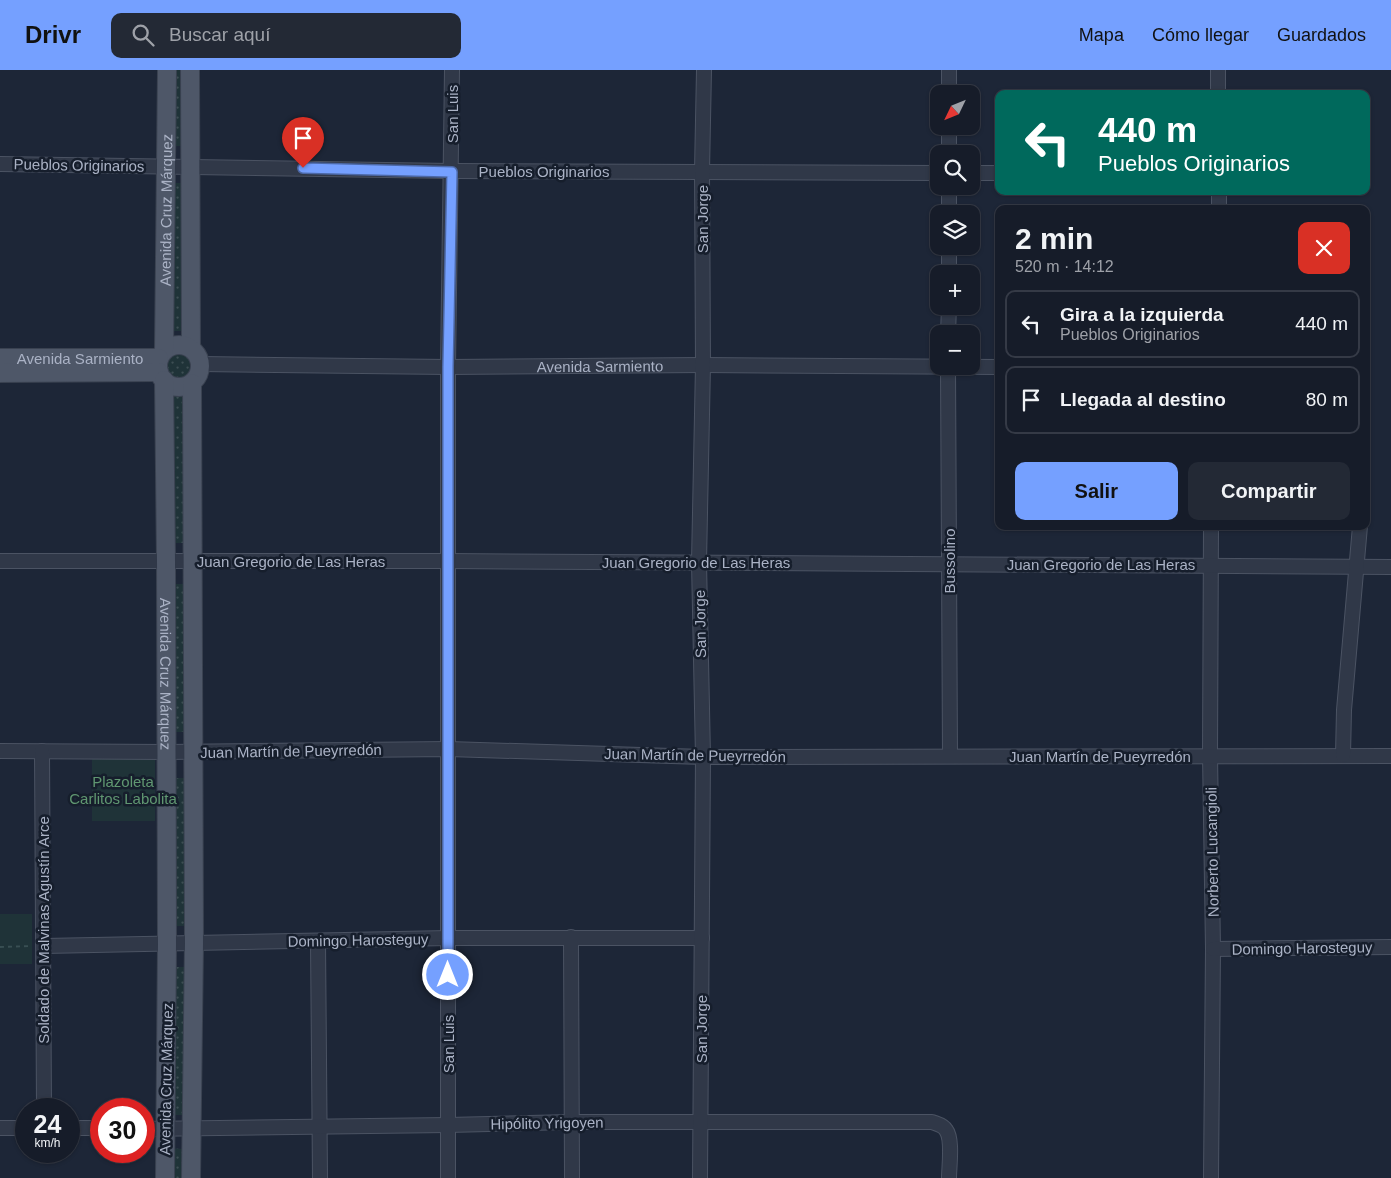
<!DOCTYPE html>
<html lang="es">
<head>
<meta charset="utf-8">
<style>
	body { margin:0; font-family:Helvetica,sans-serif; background:#232935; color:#f1f3f6; height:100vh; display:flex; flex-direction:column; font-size:19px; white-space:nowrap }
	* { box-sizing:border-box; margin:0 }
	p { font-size:16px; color:#9ea1a8 }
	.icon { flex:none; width:28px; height:28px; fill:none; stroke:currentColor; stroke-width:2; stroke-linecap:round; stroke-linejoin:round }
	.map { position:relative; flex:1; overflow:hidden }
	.panel { position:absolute; left:995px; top:135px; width:375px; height:325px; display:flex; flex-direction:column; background:#161c29; border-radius:10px; box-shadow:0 1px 4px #0004,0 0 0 1px #353a46 }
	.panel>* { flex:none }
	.top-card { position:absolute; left:995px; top:20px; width:375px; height:105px; border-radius:10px; box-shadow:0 1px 4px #0004,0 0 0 1px #353a46; background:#00695c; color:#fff; overflow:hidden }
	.needle { width:32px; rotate:227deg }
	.buttons { position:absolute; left:930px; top:15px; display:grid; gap:10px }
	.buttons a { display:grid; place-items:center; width:50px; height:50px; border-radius:10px; background:#161c29; box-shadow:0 1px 4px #0004,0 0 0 1px #353a46; font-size:25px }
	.speed { position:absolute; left:15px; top:1028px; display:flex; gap:10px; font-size:25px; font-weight:700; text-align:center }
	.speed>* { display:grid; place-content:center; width:65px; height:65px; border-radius:50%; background:#161c29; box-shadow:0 1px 4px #0004,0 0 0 1px #353a46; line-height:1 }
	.speed small { font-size:12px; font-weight:400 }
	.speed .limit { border:8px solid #d22; background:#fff; color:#111 }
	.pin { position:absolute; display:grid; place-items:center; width:42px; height:42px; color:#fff; margin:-51px -21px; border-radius:50% 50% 50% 0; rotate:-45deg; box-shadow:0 0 5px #0007 }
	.pin .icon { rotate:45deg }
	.me { position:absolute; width:55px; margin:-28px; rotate:0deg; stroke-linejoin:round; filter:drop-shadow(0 0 4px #0008) }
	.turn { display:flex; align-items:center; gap:18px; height:105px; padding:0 20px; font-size:22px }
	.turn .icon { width:65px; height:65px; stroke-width:2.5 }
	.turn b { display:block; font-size:35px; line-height:42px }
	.round { display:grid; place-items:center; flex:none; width:52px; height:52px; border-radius:10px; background:#232935 }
	.overview { display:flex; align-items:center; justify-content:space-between; height:85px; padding:0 20px }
	h1 { font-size:30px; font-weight:700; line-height:38px }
	.button { display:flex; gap:10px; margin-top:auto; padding:10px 20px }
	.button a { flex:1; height:58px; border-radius:10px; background:#75a0ff; color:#111; font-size:20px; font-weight:700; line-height:58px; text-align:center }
	.button a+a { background:#232935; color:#f1f3f6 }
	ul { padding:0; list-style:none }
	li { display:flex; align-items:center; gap:15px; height:68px; margin:0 10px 8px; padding:0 10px; border:2px solid #353a46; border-radius:10px }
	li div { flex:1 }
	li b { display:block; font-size:19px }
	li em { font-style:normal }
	header { display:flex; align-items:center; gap:30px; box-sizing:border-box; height:70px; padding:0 25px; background:#75a0ff; color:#111 }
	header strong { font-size:24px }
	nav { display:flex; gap:28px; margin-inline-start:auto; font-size:18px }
	.search { width:350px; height:45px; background:#232935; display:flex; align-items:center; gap:12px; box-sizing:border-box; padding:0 18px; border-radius:10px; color:#9ea1a8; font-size:19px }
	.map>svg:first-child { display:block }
</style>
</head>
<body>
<header>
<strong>Drivr</strong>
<div class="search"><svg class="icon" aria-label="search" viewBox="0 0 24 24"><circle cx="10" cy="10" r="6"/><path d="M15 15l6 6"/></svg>Buscar aquí</div>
<nav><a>Mapa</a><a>Cómo llegar</a><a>Guardados</a></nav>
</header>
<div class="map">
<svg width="1391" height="1108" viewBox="0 0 1391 1108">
	<defs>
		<pattern id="grass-dots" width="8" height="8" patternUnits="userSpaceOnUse" patternTransform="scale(1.25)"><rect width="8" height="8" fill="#1f3338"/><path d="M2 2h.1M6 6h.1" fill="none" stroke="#3d4e53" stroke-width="1.8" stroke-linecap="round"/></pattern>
	</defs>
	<rect width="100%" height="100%" fill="#1d2637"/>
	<!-- grass -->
	<path fill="url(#grass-dots)" d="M171,0H184V76H170Z
		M171,113H184V261H170Z
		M166 296a13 13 0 1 1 26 0a13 13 0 1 1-26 0Z
		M170,325H184L183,473H169Z
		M172,514H186V662H172Z
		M173,708H187L186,856H173Z
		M172,897H185V1045H171Z
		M170,1078L183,1079V1108H170Z"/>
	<!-- park -->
	<path fill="#1f3338" d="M155,687V751H92V688Z
		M0,844H32V894H0Z"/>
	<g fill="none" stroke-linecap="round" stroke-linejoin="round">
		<!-- minor casing -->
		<g stroke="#4b5363" stroke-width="16">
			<g id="minor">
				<path d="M1218,0V24"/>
				<path d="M949,24V0"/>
				<path d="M949,84V56"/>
				<path d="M0,94L452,101L939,103"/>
				<path d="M971,103H999"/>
				<path d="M1219,139V121"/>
				<path d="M949,144V116"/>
				<path d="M949,204V176"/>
				<path d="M948,264L949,236"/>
				<path id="s1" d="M201,294L448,297L703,295L999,297"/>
				<path d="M948,296L950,686"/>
				<path d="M1211,456L1210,685L1213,879L1211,1108"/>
				<path d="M0,491H448L1391,497"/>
				<path d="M0,681L166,682L449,679L703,687L1391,686"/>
				<path d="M42,681L44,1039"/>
				<path d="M1343,685L1344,640L1360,456"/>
				<path d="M571,867L572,1108"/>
				<path d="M318,871L320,1108"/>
				<path d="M44,876L449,868H702"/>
				<path d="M1213,879L1391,877"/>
				<path d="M0,1058H26"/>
				<path d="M69,1058H101"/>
				<path d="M144,1059L448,1055L571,1052H932C937,1054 943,1055 946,1060C953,1069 949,1097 949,1108"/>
				<path d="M448,1108V297L452,0"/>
				<path d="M700,1108L703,687L699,492L703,295L702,101L704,0"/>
			</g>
		</g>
		<!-- major casing -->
		<g stroke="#3a4251" stroke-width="20">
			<g id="major">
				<path d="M190,0L191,278"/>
				<circle cx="179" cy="296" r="21"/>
				<path id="s2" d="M164,281L167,0"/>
				<path id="s3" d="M0,288H159"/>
				<path d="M0,303L159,302"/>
				<path id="s4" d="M164,310L166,491L167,874L165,1108"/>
				<path d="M191,1108L194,873L192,313"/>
			</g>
		</g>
		<!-- path -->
		<path stroke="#394f53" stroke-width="2" stroke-dasharray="4 4" stroke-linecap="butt" d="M0,877L32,876"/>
		<!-- minor -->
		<use href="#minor" stroke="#303848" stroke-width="14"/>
		<!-- major -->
		<use href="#major" stroke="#4e5768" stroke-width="18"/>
	</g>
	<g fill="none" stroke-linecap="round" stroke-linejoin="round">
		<!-- route casing -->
		<g stroke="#4c68a6" stroke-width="12">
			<path id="route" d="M303,98L452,102L448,297V905"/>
		</g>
		<!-- route -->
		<use href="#route" stroke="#75a0ff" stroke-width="9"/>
	</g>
	<g text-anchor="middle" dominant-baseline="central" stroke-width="5" stroke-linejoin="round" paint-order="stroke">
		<!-- street labels -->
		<g font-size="15" fill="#aab2c5" stroke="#161e2c">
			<text transform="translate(452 44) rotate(-90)">San Luis</text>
			<text transform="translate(79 95) rotate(1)">Pueblos Originarios</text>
			<text x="544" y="101">Pueblos Originarios</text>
			<text stroke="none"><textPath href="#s2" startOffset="141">Avenida Cruz Márquez</textPath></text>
			<text transform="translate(702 149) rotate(-90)">San Jorge</text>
			<text stroke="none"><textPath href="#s3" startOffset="80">Avenida Sarmiento</textPath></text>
			<text stroke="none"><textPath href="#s1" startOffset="399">Avenida Sarmiento</textPath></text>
			<text x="291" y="491">Juan Gregorio de Las Heras</text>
			<text transform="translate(949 491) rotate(-90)">Bussolino</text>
			<text x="696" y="492">Juan Gregorio de Las Heras</text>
			<text x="1101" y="494">Juan Gregorio de Las Heras</text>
			<text transform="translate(700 554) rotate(-91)">San Jorge</text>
			<text stroke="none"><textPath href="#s4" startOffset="294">Avenida Cruz Márquez</textPath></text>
			<text transform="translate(291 681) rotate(-1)">Juan Martín de Pueyrredón</text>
			<text transform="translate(695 685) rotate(1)">Juan Martín de Pueyrredón</text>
			<text x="1100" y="686">Juan Martín de Pueyrredón</text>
			<text transform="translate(1212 782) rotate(-91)">Norberto Lucangioli</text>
			<text transform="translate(43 860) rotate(-90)">Soldado de Malvinas Agustín Arce</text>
			<text transform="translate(358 870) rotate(-1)">Domingo Harosteguy</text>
			<text transform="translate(1302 878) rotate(-1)">Domingo Harosteguy</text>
			<text transform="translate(701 959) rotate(-90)">San Jorge</text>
			<text transform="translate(448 974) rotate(-90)">San Luis</text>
			<text transform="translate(166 1009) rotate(-89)">Avenida Cruz Márquez</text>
			<text transform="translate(547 1053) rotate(-1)">Hipólito Yrigoyen</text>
		</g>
		<!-- park labels -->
		<g font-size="15" fill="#609771" stroke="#161e2c">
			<text x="123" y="711">Plazoleta<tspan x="123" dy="17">Carlitos Labolita</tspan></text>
		</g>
	</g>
</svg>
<div class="buttons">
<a><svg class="needle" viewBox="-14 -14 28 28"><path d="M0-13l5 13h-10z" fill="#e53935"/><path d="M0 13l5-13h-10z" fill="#9ea1a8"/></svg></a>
<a><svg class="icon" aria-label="search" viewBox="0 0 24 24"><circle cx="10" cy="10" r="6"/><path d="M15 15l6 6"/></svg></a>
<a><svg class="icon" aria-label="layers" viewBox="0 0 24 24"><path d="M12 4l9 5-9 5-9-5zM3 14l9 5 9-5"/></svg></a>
<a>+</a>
<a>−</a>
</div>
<div class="speed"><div>24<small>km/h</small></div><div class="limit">30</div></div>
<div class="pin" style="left:303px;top:98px;background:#d93025"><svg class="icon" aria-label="arrive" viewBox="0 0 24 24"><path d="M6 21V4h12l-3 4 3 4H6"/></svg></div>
<svg class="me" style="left:448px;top:905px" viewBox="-20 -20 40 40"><circle r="17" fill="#75a0ff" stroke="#fff" stroke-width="3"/><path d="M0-11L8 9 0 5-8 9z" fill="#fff"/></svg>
<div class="top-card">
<div class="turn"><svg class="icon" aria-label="left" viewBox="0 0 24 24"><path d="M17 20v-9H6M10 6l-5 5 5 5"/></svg><div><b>440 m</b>Pueblos Originarios</div></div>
</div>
<section class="panel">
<div class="overview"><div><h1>2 min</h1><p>520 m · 14:12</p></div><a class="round" style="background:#d93025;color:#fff"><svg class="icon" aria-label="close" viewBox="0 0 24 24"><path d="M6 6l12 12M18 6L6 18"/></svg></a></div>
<ul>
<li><svg class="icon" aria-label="left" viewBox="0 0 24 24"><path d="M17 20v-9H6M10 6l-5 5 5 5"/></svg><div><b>Gira a la izquierda</b><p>Pueblos Originarios</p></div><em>440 m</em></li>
<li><svg class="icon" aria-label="arrive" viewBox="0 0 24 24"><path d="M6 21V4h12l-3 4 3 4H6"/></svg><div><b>Llegada al destino</b></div><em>80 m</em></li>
</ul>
<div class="button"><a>Salir</a><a>Compartir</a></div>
</section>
</div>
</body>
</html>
